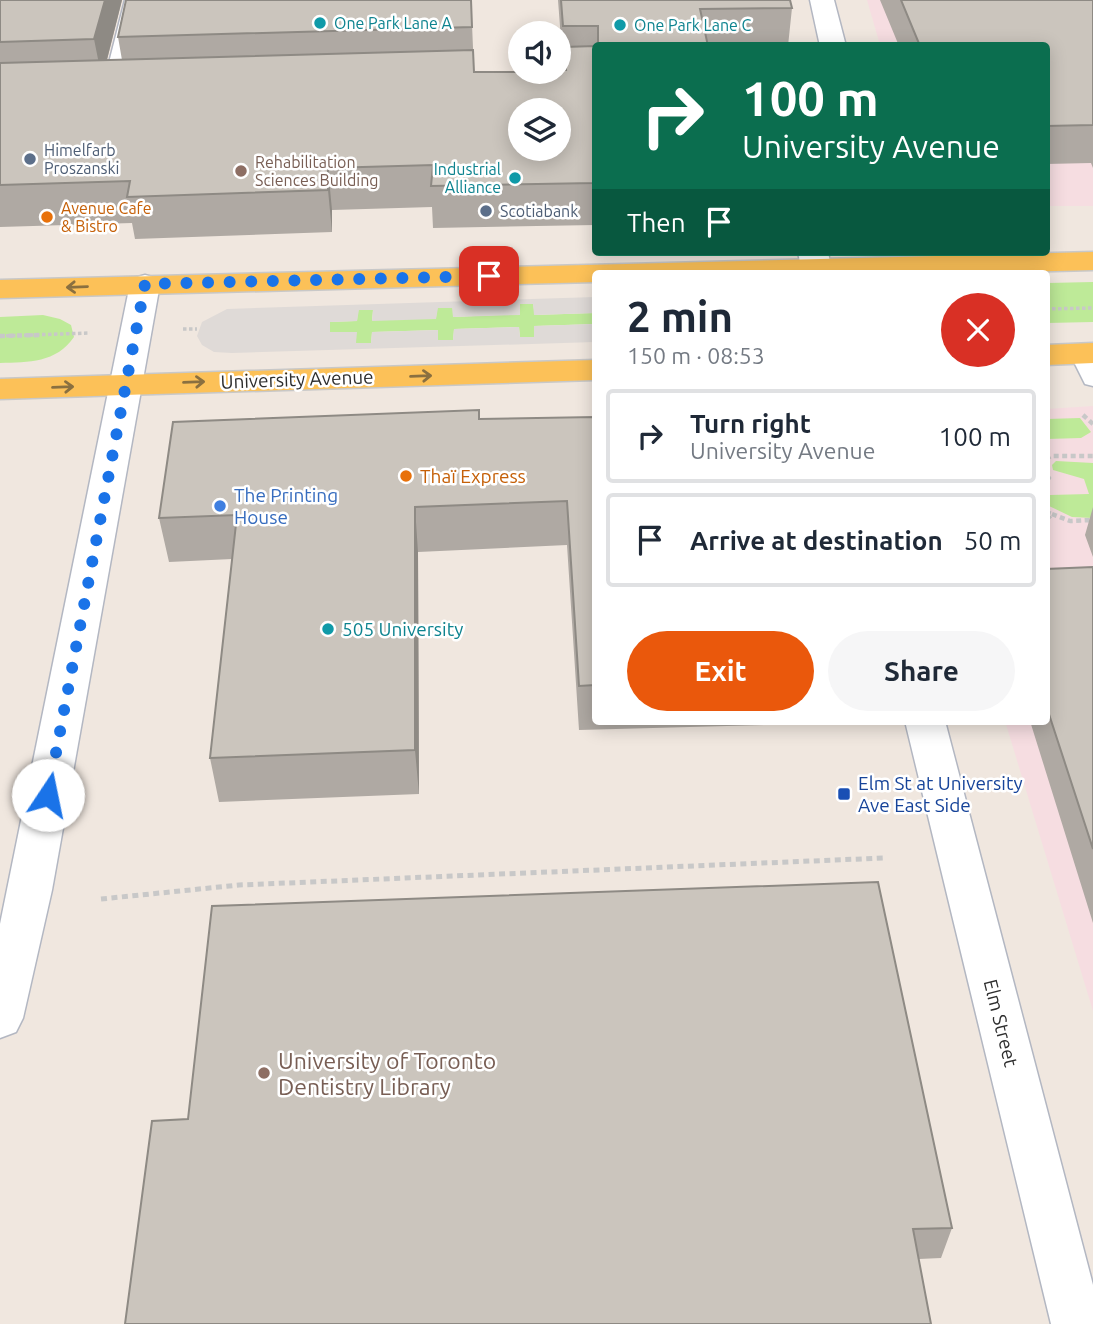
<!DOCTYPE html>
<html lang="en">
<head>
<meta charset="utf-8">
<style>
	body { margin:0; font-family:Ubuntu,sans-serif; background:#f6f6f7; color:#1f2937; height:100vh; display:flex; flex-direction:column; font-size:26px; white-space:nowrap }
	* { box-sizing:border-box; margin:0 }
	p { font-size:23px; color:#747a83 }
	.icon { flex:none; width:38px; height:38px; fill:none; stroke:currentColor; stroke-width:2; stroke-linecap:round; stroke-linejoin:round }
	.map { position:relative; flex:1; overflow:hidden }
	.details { position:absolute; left:592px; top:270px; width:458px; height:455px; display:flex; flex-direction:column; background:#fff; border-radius:7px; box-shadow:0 4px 18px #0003 }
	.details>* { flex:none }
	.hud { position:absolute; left:592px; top:42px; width:458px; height:214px; border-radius:7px; box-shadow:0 4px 18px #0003; background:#0b6e4f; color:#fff; overflow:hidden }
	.fabs { position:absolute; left:508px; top:21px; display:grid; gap:14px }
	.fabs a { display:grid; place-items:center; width:63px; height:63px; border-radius:50%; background:#fff; box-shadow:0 4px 18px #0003; font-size:35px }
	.pin { position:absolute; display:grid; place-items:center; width:60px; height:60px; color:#fff; margin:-30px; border-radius:14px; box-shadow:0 4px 10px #0006 }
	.me { position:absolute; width:77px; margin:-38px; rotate:11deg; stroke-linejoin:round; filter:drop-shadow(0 0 5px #0008) }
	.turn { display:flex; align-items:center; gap:24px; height:147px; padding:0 35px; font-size:32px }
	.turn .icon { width:91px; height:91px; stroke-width:2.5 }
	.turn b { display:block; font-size:49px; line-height:60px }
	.then { display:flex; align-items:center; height:66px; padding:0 35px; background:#0003; gap:14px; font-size:26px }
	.round { display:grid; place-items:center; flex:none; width:74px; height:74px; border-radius:37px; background:#f6f6f7 }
	.summary { display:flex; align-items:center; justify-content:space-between; height:119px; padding:0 35px }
	h1 { font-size:42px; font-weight:700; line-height:52px }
	.action { display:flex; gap:14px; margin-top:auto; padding:14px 35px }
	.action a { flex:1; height:80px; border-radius:42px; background:#ea580c; color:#fff; font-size:28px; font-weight:700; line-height:80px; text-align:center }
	.action a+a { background:#f6f6f7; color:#1f2937 }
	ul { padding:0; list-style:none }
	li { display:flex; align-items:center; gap:21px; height:94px; margin:0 14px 10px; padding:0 21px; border:4px solid #e0e1e3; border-radius:7px }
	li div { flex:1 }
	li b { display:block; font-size:26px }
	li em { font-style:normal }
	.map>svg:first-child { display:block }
</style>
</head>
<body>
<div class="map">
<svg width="1093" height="1324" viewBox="0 0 1093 1324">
	<rect width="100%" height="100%" fill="#f0e7df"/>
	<!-- medical -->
	<path fill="#f6dde1" d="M867,0H1093V206H1047L1046,46L880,45Z
		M1093,406V1011L1005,721H1046L1047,409Z"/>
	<!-- green -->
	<path fill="#beea98" d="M1093,282V322L1047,323V283Z
		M519,304H533L535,315L595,313V324L534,326V337H520L519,327L454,329L453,340H437L438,330L372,332L371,343H356L329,333L330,322L357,321L358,310H373L372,320L436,318L437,308L453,307V317L520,314Z
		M43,315L60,319L71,325L74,337C56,363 29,362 0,363V317Z
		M1080,418L1091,432L1081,438L1047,439V419Z
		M1056,461L1093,463V518L1072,517L1047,505L1050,495L1089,494L1084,479L1053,470L1052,465Z"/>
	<!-- plaza -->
	<path fill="#dfdad7" d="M595,297V313L534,315L533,304H520V315L453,317L452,308H438L436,319L372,321L373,310H359L357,321L330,322V332H357L356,343H371L372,332L438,330V340H453L454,329L519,327L520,337H534V326L595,324V342L232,353L214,352L202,345L197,336L202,322L227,309Z"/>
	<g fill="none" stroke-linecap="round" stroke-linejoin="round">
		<!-- service casing -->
		<g stroke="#b3b7c2" stroke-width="3">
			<path id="service" d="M125,0H141L120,90L111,95L102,90Z
				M1081,347L1089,349L1093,356V386L1085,384L1070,354L1073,349Z"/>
		</g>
		<!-- minor casing -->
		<g stroke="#b3b7c2" stroke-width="3">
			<path id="minor" d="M145,275L156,278L160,284L52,890L23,1018L16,1032L0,1038V924L130,284L134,278Z"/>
		</g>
		<!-- tertiary casing -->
		<g stroke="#b3b7c2" stroke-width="3">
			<path id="tertiary" d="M810,0H834L846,46H820Z
				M798,252H828L832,273H802Z
				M905,721H945L1093,1285V1324H1051Z"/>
		</g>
		<!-- primary casing -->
		<g stroke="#c8c8c8" stroke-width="3">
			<path id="primary" d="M1093,252V270L972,273H595V282L0,298V280Z
				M1093,343V363L1046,365V345Z
				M595,360V380L0,399V379Z"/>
		</g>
		<!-- path-far2 -->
		<path stroke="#c8c8c8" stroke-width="3.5" stroke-dasharray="3.5 2.5" stroke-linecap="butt" d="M1046,309L1093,308
			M183,329H197
			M0,336L90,333"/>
		<!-- path-far1 -->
		<path stroke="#c8c8c8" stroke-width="4.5" stroke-dasharray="5 3.5" stroke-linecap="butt" d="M0,336L40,335
			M1083,415L1093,424
			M1046,459L1051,456H1093
			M1046,475L1049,478L1046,483
			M1046,512L1052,514L1046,520
			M1052,514L1070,521L1093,520"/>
		<!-- path -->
		<path stroke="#c8c8c8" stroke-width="5" stroke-dasharray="6 4.5" stroke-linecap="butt" d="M101,899L239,885L883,858"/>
		<!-- service -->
		<use href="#service" fill="#fff" fill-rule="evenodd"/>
		<!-- minor -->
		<use href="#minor" fill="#fff" fill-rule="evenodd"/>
		<!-- tertiary -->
		<use href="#tertiary" fill="#fff" fill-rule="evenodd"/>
		<!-- primary -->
		<use href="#primary" fill="#fcc158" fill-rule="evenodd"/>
	</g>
	<!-- wall -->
	<path fill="#afa9a3" d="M0,0H122L107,60H122L118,37L471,0L474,72L564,70V66H563L558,0H790L792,8L788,46H595V225L433,228L432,207L332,210V232L135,239L132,223L0,227Z
		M880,0H1093V168L1091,163L1046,164V46H899Z
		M595,417V721H835V723L579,730L567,545L418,552L419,794L219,802L210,758L232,559L169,562L159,518L479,419Z
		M1093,507V557L1085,535Z
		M1093,567V923L1030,721H1046V569Z
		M152,1121L952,1228L941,1258L919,1259Z"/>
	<!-- shaded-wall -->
	<path fill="#8e8a84" d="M105,0H122L102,79L94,39Z
		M328,168L332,210V232L328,190Z
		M415,507L418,552L419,794L415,750Z"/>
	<!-- building -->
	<path fill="#cbc5bd" stroke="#8e8a84" stroke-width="2" fill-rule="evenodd" d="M0,0H105L94,39L0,42Z
		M126,0H471L472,27L118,37Z
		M561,0H790L792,8L700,9L708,46H598V26H563Z
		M901,0H1093V125L1046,126V46H920Z
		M595,46V183L431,186L433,165L328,168V190L127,197L130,181L0,185V63L473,50L474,72H558V70H566L564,47ZM520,110H558V149H520Z
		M479,410V419L595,417V685L579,686L567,501L415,507V750L210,758L237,515L159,518L173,422Z
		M1093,567V849L1046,705V569Z
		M878,882L952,1228L913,1229L931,1324H125L152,1121L188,1119L212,906Z"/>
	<!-- one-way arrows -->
	<defs><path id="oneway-shaft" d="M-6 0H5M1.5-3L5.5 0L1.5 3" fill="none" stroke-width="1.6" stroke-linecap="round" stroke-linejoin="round" transform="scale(1.75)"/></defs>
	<g stroke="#8a7040">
		<use href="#oneway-shaft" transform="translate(77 287) rotate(178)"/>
		<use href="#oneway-shaft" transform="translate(421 376) rotate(-2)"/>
		<use href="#oneway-shaft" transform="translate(194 382) rotate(-2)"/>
		<use href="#oneway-shaft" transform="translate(63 387) rotate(-2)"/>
	</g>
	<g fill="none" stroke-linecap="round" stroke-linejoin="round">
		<!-- route -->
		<path stroke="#1a73e8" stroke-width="12" stroke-dasharray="0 21.6" d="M48,795L145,284L489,276"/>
	</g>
	<!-- markers -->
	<g fill="#0f9aa8" stroke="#fff" stroke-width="2.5">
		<circle cx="320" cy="23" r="7"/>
		<circle cx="620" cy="25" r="7"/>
		<circle cx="515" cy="178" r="7"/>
		<circle cx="328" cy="629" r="7"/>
	</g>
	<g fill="#5c6f8a" stroke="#fff" stroke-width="2.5">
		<circle cx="30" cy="159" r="7"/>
		<circle cx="486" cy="211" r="7"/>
	</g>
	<g fill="#8d6e63" stroke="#fff" stroke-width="2.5">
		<circle cx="241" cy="171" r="7"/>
		<circle cx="264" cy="1073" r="7"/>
	</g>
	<g fill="#e8710a" stroke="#fff" stroke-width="2.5">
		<circle cx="47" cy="217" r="7"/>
		<circle cx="406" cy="476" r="7"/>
	</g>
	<circle fill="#3f7fe0" stroke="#fff" stroke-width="2.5" cx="220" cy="506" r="7"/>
	<rect fill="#1a4fb4" stroke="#fff" stroke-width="2.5" x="837" y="787" width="14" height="14" rx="3.5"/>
	<g text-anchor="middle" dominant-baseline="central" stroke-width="5" stroke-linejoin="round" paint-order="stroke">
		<!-- far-culture labels -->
		<g font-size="16" fill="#0d838f" stroke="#fff" text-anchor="start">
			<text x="334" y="23">One Park Lane A</text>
			<text x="634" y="25">One Park Lane C</text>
			<text x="501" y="169" text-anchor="end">Industrial<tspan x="501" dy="18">Alliance</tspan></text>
		</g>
		<!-- far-service labels -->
		<g font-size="16" fill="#4e5e75" stroke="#fff" text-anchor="start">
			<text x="44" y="150">Himelfarb<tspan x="44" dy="18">Proszanski</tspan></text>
			<text x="500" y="211">Scotiabank</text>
		</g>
		<!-- far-education labels -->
		<g font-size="16" fill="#785e54" stroke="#fff" text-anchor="start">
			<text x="255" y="162">Rehabilitation<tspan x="255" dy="18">Sciences Building</tspan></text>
		</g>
		<!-- far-food labels -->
		<g font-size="16" fill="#c56008" stroke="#fff" text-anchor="start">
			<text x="61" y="208">Avenue Cafe<tspan x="61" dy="18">&amp; Bistro</tspan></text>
		</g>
		<!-- street labels -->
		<g font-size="19" fill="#2d2d2d" stroke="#fff">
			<text transform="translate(297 379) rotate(-2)">University Avenue</text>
			<text transform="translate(1001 1023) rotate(76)">Elm Street</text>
		</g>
		<!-- food labels -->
		<g font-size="19" fill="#c56008" stroke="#fff" text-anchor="start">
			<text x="420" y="476">Thaï Express</text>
		</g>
		<!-- shop labels -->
		<g font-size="19" fill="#366cbe" stroke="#fff" text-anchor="start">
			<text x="234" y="495">The Printing<tspan x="234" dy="22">House</tspan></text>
		</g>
		<!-- culture labels -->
		<g font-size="19" fill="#0d838f" stroke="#fff" text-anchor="start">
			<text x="342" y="629">505 University</text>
		</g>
		<!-- transit labels -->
		<g font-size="19" fill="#164399" stroke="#fff" text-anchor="start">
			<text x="858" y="783">Elm St at University<tspan x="858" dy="22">Ave East Side</tspan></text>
		</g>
		<!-- near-education labels -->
		<g font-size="23" fill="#785e54" stroke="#fff" text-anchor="start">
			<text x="278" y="1060">University of Toronto<tspan x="278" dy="26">Dentistry Library</tspan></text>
		</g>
	</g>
</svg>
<div class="fabs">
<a><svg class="icon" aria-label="sound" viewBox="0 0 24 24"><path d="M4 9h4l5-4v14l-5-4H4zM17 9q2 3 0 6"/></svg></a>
<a><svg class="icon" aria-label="layers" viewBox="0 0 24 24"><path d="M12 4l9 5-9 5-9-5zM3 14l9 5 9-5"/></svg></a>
</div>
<div class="pin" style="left:489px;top:276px;background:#d93025"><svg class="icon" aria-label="arrive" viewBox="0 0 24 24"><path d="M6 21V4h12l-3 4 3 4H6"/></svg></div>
<svg class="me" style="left:48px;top:795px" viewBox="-20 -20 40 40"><circle r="19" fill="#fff"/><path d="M0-13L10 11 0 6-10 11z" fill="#1a73e8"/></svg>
<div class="hud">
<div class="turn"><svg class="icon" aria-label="right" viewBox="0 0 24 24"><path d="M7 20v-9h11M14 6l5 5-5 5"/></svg><div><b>100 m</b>University Avenue</div></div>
<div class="then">Then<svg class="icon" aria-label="arrive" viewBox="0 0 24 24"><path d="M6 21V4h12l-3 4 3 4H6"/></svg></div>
</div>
<section class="details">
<div class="summary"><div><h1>2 min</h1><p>150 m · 08:53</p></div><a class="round" style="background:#d93025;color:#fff"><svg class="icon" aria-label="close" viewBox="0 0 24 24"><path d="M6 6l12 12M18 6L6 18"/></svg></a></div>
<ul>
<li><svg class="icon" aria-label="right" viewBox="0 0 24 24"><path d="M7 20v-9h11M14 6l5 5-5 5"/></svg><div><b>Turn right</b><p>University Avenue</p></div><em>100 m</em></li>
<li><svg class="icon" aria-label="arrive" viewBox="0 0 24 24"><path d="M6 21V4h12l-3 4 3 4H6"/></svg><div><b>Arrive at destination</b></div><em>50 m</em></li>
</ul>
<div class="action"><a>Exit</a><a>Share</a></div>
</section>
</div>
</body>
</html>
